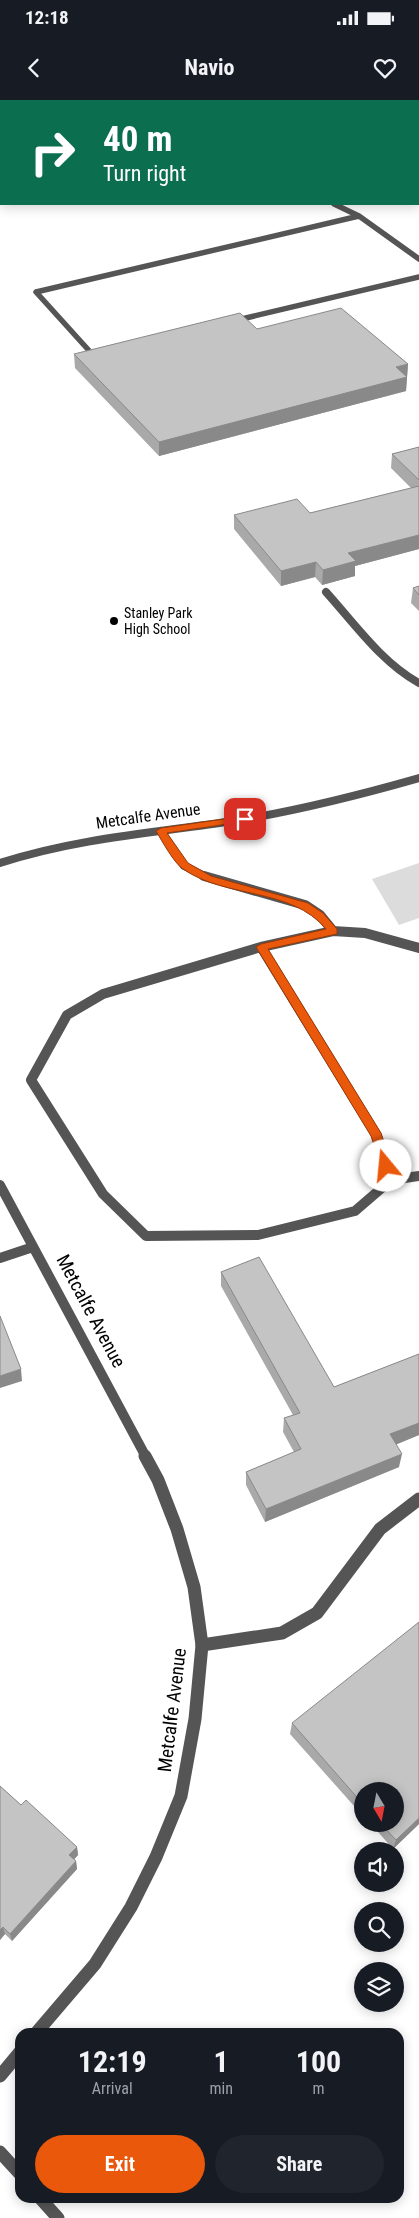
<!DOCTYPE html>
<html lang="en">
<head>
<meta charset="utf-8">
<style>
	body { margin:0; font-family:"Roboto Condensed",sans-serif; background:#20242c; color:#f1f3f6; height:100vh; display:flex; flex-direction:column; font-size:19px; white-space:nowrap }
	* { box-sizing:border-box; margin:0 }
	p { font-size:16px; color:#9ea1a6 }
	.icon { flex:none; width:28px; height:28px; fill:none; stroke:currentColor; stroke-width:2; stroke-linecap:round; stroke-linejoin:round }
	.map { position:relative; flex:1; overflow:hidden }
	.panel { position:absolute; left:15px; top:1928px; width:389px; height:175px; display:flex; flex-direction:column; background:#171b24; border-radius:15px; box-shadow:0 2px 12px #0003 }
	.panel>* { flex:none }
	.banner { position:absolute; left:0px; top:0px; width:420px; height:105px; box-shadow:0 2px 12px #0003; background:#0b6e4f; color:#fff; overflow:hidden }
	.needle { width:32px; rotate:170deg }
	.controls { position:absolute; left:354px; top:1682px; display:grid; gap:10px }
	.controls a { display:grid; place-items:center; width:50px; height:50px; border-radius:50%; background:#171b24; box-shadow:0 2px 12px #0003; font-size:25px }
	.pin { position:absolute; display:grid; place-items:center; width:42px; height:42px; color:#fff; margin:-21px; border-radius:10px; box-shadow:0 2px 8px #0006 }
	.me { position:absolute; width:55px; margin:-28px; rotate:343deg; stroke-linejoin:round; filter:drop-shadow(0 0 4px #0008) }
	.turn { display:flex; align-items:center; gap:18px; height:105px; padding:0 20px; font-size:22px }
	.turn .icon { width:65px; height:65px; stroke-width:2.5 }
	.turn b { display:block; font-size:35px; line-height:42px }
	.eta { display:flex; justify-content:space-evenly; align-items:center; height:85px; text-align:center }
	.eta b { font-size:30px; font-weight:700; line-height:35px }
	.action { display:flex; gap:10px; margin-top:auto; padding:10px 20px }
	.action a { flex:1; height:58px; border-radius:30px; background:#ea580c; color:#fff; font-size:20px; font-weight:700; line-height:58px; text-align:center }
	.action a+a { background:#20242c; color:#f1f3f6 }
	.status { display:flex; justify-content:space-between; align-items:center; height:35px; padding:0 25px; background:#171b24; direction:ltr }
	.status svg { height:14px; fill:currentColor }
	header { display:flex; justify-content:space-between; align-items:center; height:65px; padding:0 20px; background:#171b24; font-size:22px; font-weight:700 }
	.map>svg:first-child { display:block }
</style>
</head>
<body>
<div class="status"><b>12:18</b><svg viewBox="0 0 49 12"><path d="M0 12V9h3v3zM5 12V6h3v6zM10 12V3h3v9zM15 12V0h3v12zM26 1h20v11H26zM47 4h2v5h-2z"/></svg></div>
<header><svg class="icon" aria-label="back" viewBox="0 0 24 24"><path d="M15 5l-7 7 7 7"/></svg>Navio<svg class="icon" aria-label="heart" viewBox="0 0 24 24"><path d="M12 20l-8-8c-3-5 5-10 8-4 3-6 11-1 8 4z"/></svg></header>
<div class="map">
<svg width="419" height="2118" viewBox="0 0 419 2118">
	<rect width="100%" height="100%" fill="#fff"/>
	<!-- green -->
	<path fill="#dcdcdc" d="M419,763V818L399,825L372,779Z"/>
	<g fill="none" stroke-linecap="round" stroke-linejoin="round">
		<!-- lane-far3 -->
		<path stroke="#555" stroke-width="5.5" d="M23,1L27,0
			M334,104L359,116L419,159
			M233,221L419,177
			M98,254L93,255L36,192L359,116"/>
		<!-- lane-far2 -->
		<path stroke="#555" stroke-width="8" d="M326,492C354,523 382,563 419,583
			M161,731L184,766L207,777"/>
		<!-- lane-far1 -->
		<path stroke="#555" stroke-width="10" d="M204,776L305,805L320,815L333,831L365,833L419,848
			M261,847L377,1036L391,1080L355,1111L258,1135L146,1136L103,1094L31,980L67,915L103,894Z
			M261,847L333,831
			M391,1080L419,1076"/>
		<!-- lane -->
		<path stroke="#555" stroke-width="13" d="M202,1545L282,1533L317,1513L380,1429L419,1399
			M0,2052L20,2074
			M40,2098L58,2118"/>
		<!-- street-far2 -->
		<path stroke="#555" stroke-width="8" d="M0,763C74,739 150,733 227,722C292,712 356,696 419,678"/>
		<!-- street-far1 -->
		<path stroke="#555" stroke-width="10" d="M0,1085L146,1357
			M0,1158L33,1147"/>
		<!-- street -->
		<path stroke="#555" stroke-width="13" d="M37,1932L95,1864L131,1807L156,1757L181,1696L195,1619L202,1545L194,1487L177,1429L158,1380L145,1356
			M0,1976L20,1952"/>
	</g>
	<!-- wall -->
	<path fill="#a9a9a9" d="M74,254L408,264L406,291L159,356L75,268Z
		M419,347V449L355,466V476L322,485L315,477L281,486L234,429V415L310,413L411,388L391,368L392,354Z
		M419,486V511L411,503L413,488Z
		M221,1172L334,1287L419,1254V1335L396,1344L399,1367L265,1422L246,1385V1372L294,1352L283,1332L284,1318L293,1315L221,1186Z
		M292,1623L419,1724L393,1749L371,1724H395L362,1691V1715L290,1634Z
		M0,1686L21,1705L77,1747L78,1755L74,1759L76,1761L77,1769L12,1841L5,1834L0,1840Z"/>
	<!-- shaded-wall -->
	<path fill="#898989" d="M408,264L406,291L159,356V342Z
		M419,435V449L355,466V476L322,485L323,470L348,453Z
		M316,462L315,477L281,486V471Z
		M21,1269L22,1281L0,1288V1276Z
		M419,1323V1335L388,1348L390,1334Z
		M402,1354L399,1367L265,1422L266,1409Z
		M419,1718V1724L393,1749L396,1740Z
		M77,1747L78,1755L71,1763L69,1755Z
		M76,1761L77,1769L12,1841L10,1834Z
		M3,1827L5,1834L0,1840V1830Z"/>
	<!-- building -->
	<path fill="#c4c4c4" stroke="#898989" d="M341,208L408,264L396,267L407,277L159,342L74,254L240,213L257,229Z
		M419,347V380L392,354Z
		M419,386V435L348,453L356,461L323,470L316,462L281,471L234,415L297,399L310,413Z
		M419,486V495L413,488Z
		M259,1157L334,1287L419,1254V1323L390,1334L402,1354L266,1409L246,1372L301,1349L284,1318L300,1313L221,1172Z
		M0,1216L21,1269L0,1276Z
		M419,1522V1718L396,1740L381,1724H395V1691H362V1703L292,1623Z
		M0,1686L21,1705L26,1700L77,1747L69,1755L76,1761L10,1834L3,1827L0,1830Z"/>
	<!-- route -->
	<path fill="#ea580c" stroke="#983908" d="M245,716L248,717V721L167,733L188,763L211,776L308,803L323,813L337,829V834L268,849L381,1033L392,1066L390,1069H382L371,1036L256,847L261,844L326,829C291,787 226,799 183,769C174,763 162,741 156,731L161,728Z"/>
	<!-- markers -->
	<circle fill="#000" stroke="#fff" stroke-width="2" cx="114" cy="521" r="5"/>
	<g text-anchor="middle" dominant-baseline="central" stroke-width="4" stroke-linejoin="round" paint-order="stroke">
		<!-- far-poi labels -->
		<g font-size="14" fill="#000" stroke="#fff" text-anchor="start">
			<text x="124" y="513">Stanley Park<tspan x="124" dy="16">High School</tspan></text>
		</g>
		<!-- street labels -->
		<g font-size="16" fill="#000" stroke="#fff">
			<text transform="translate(148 716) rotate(-8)">Metcalfe Avenue</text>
		</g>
		<!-- near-street labels -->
		<g font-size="19" fill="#000" stroke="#fff">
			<text transform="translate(91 1211) rotate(62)">Metcalfe Avenue</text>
			<text transform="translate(172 1610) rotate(-83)">Metcalfe Avenue</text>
		</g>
	</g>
</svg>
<div class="controls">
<a><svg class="needle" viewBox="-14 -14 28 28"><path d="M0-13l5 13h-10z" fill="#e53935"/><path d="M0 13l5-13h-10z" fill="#9ea1a6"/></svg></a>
<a><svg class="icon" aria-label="sound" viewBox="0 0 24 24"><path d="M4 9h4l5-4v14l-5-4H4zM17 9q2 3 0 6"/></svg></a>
<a><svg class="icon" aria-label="search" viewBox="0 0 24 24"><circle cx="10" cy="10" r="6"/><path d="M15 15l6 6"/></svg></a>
<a><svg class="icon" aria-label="layers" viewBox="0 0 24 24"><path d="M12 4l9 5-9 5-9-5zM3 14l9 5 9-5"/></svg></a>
</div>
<div class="pin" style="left:245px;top:719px;background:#d93025"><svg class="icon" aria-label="arrive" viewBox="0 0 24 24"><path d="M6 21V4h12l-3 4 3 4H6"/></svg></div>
<svg class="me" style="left:386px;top:1066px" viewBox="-20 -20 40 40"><circle r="19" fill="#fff"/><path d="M0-13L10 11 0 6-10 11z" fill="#ea580c"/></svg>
<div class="banner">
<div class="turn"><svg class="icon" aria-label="right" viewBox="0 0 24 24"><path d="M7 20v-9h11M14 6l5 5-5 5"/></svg><div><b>40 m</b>Turn right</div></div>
</div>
<section class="panel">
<div class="eta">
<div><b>12:19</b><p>Arrival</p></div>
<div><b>1</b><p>min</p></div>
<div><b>100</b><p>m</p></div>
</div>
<div class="action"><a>Exit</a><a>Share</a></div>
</section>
</div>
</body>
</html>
